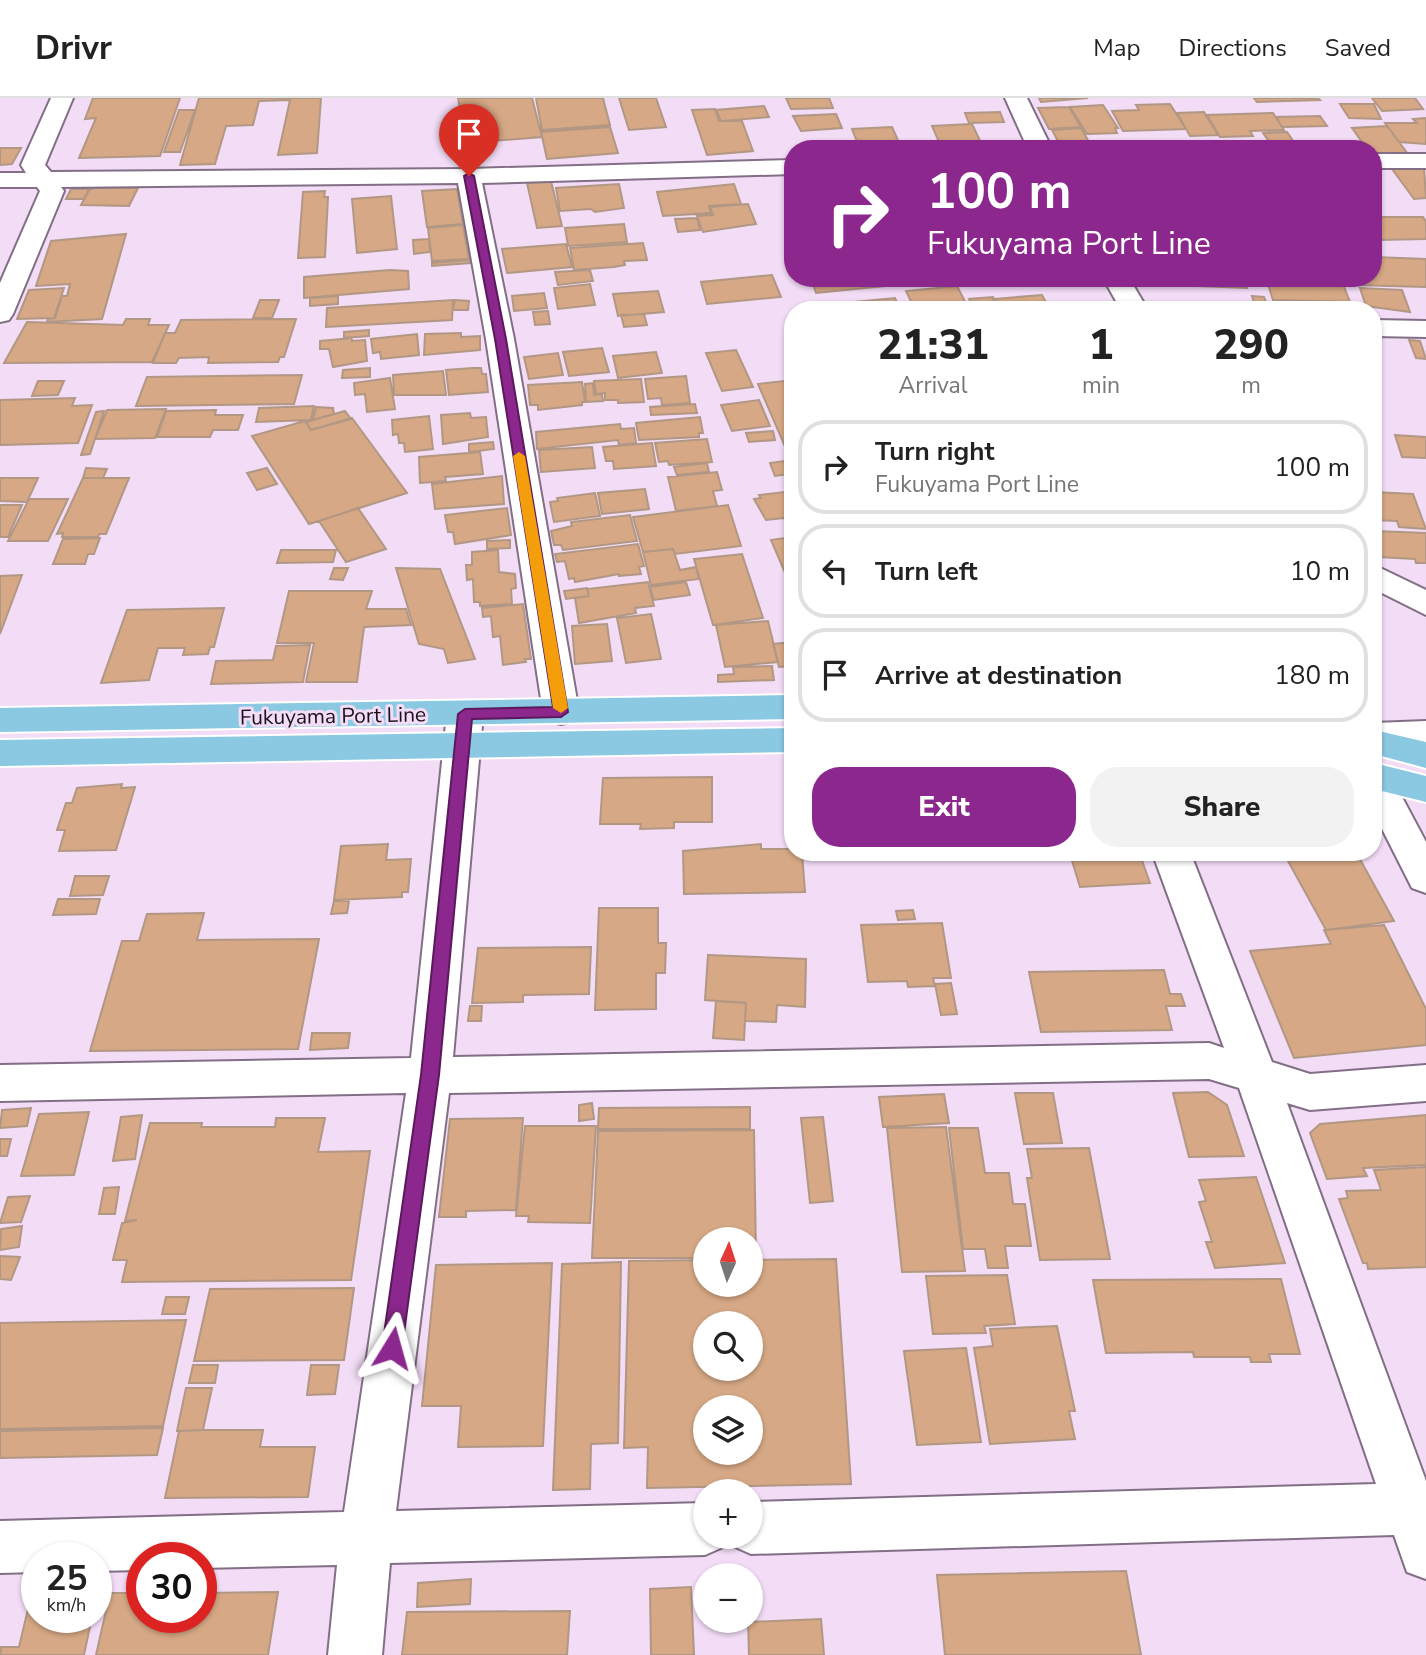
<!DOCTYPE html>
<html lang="en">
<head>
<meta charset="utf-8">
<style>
	body { margin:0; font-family:"Nunito Sans",sans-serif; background:#f2f2f2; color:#222; height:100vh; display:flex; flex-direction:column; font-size:26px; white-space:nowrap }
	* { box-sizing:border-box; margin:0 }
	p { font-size:23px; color:#767676 }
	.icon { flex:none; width:38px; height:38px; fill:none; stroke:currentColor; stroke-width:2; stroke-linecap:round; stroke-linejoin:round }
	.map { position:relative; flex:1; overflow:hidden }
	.drawer { position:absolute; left:784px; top:203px; width:598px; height:560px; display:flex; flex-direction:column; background:#fff; border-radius:28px; box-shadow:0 2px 5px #0004 }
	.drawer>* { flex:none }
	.banner { position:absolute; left:784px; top:42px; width:598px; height:147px; border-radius:28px; box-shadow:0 2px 5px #0004; background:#8c278d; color:#fff; overflow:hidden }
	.needle { width:46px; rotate:3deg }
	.fabs { position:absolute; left:693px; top:1129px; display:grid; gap:14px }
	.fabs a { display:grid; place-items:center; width:70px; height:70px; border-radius:50%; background:#fff; box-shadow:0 2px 5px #0004; font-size:35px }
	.speed { position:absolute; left:21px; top:1444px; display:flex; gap:14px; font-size:35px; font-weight:700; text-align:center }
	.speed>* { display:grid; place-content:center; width:91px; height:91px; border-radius:50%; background:#fff; box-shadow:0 2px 5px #0004; line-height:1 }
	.speed small { font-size:18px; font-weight:400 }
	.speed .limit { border:10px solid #d22; background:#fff; color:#111 }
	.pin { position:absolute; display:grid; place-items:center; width:60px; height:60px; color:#fff; margin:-72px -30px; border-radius:50% 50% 50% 0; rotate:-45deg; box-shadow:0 0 7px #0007 }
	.pin .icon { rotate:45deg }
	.me { position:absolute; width:77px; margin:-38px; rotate:8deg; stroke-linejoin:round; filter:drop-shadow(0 0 5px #0008) }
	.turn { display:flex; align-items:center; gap:24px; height:147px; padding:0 28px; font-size:32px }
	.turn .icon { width:91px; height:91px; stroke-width:2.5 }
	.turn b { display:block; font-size:49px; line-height:60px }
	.eta { display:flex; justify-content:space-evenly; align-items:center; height:119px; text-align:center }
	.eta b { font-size:42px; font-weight:800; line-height:49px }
	.action { display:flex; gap:14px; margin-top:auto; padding:14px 28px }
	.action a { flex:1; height:80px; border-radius:28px; background:#8c278d; color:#fff; font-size:28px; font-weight:800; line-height:80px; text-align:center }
	.action a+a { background:#f2f2f2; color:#222 }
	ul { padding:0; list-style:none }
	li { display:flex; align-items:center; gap:21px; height:94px; margin:0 14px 10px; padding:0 14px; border:4px solid #e0e0e0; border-radius:28px }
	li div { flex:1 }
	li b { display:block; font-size:26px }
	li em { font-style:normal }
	header { display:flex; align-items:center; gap:42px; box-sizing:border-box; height:98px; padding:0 35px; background:#fff; border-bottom:2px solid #e0e0e0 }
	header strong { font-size:33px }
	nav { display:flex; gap:38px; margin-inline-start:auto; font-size:24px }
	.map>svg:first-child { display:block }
</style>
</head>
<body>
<header>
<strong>Drivr</strong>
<nav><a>Map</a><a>Directions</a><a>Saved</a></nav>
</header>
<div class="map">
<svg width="1426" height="1557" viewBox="0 0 1426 1557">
	<rect width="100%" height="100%" fill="#f2dcf6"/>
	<!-- building -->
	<path fill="#d6a885" stroke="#b19784" stroke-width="2" fill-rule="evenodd" d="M93,0H180L160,58L79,60L96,20L85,21Z
		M199,0H321L317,55L278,57L290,2L259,3L253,27L226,28L215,66L180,67Z
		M458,0H532L542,39L467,45Z
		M536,0H603L610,27L542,32Z
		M619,0H656L666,29L629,32Z
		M786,0H829L833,10L791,11Z
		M1039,0H1088L1041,4Z
		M1254,0H1318L1320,2L1257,4Z
		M1372,0H1415L1423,11L1382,13Z
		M1170,6L1186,31L1123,33L1112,13L1139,12L1136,7Z
		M1340,6H1374L1381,21L1349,20Z
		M1103,7L1118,30H1115L1117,35L1087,36L1070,9Z
		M764,8L769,19L721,23L716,12Z
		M1069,9L1081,29L1049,31L1038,10Z
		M715,11L719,23H742L753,53L707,57L692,12Z
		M179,12H195L180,54H164Z
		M1000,14L1004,24L969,25L965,15Z
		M1204,14L1218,37L1190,38L1177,15Z
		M1273,15L1284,32L1250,33L1253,38L1220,39L1207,17Z
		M836,16L842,30L801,33L793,18Z
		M1320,18L1327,28L1282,29L1276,19Z
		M1426,20V46L1399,44L1385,25H1417L1413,21Z
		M972,26L984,51H942L932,28Z
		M1387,28L1408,56L1374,57V51H1367L1352,30Z
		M610,29L618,55L547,61L541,34Z
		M892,29L902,51H860L852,31Z
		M1081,30L1093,51H1062L1052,32Z
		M1287,34L1294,44L1270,45L1263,35Z
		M1298,44L1307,51H1280L1277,45Z
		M0,50H21L12,66L0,67Z
		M1424,70L1426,100L1414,101L1392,71Z
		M551,83L562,128L537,130L527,85Z
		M619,86L624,110L595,114L591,111L560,113L556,90Z
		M734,86L741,106L709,108L711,115L663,118L657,94Z
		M94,90H138L129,108L81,107L89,92Z
		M71,91H89L84,101H66Z
		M457,91L463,126L427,129L422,93Z
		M325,93L324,99H328L325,159L298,160L303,94Z
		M391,98L397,151L357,155L352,101Z
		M748,106L756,126L703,134L697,118L713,117L710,109Z
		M1374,119H1423L1426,124V141L1377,142L1374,135Z
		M697,120L700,132L678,134L675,121Z
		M624,126L627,144L568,148L565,130Z
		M463,127L469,161L432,163L428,130Z
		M126,136L102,221L47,224L48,221L55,220L62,198H67L70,186L36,188L51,143Z
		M429,141L430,154L414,156L413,142Z
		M643,145L647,162L624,163L625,167L614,169L574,172L570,150Z
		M566,146L572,169L507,175L502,151Z
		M1374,159L1426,161V189L1354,187L1352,180H1374Z
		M469,162L470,165L432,168V165Z
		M390,172L408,173L409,191L304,200V179Z
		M590,172L593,183L558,187L555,174Z
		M772,177L781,199L707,206L701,184Z
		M811,180H883L887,188L816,195Z
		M1168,180H1244L1247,190L1170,187Z
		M1266,180L1341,181L1350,204L1273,202Z
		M590,186L595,207L558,211L554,190Z
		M957,188L968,209L915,212L906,193Z
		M64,190L54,220L17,221L29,192Z
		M1360,190L1402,192L1410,214L1366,208Z
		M658,193L664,214L618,218L613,196Z
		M544,195L547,210L514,213L512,198Z
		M1042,197L1049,210L999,212L993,201Z
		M338,198V206L310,208V200Z
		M1252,198L1264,199L1269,212H1256Z
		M993,199L999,212H974L969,201Z
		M895,200L900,212H823L821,207Z
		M260,202H279L272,220H253Z
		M453,202L452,222L326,229L327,210Z
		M455,202L469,203L468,212H453Z
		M548,213L550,226L535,227L533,214Z
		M644,216L647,227L624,229L621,217Z
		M126,221H150L148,227H169L152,264L4,265L27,224L123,227Z
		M296,221L284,259H280L278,264L208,265L209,259L179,260L176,265H153L165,235H175L181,222Z
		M369,232V238L344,240V234Z
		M461,235V239L480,238V252L424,257L425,236Z
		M417,236L419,257L381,261L380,254L373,255L371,241Z
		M352,240V243L365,242L367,263L333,269L329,251H320V243Z
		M1409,242L1420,243L1426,261L1416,260Z
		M602,250L609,274L569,278L563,254Z
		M736,252L753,289L722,293L706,255Z
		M656,254L662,275L618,280L613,258Z
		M558,255L563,277L529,281L524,259Z
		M370,270V279L342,280L343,272Z
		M473,270H481L482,276H486L488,294L449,297L446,272Z
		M443,273L446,297H394L393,277Z
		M302,277L294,306L136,308L147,279Z
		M686,278L690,305L662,307L661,300L648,301L645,281Z
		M390,280L395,311L367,314L365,296L355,297L354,285Z
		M641,281L644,304L618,305V302H605V295L596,296L594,283Z
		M793,282V367L758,286Z
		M38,283H64L58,297L32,298Z
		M582,284L585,304H582V307L538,312V307H530L528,287Z
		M593,285L594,297L602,296L603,303L586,304L585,286Z
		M75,300L72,308L92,307L78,345L0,347V302Z
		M759,302L770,328L732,333L721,307Z
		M695,306L697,315L651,317L650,309Z
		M314,308L311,322L256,324L259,310Z
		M316,309L333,310L334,316L313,322Z
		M166,311L155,340L95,341L107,312Z
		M216,312L215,317H243L238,332H213L210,339H157L166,313Z
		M104,313L90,356L81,357L96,314Z
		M345,313L351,321L311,332L306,324Z
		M470,315L471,320L486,319L488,339L443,346L441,317Z
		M429,318L433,351L405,354L404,345H399L398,336L393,337L392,322Z
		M700,319L703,335H699V339L639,342L636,325Z
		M352,320L407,395L309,426L252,338L305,323L311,332Z
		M620,326L621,331L634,330L636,345L619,347L618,342L537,351L536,334Z
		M773,333L775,342L749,344L746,335Z
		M1395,337L1426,339V360L1402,359Z
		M707,341L712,364L669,367L668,363L659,364L655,345Z
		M493,344L494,351L469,354V346Z
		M652,345L656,368L614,371L613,363H606L603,349Z
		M592,349L595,370L541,374L539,352Z
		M480,354L483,376L445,379L446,383L420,385L419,359Z
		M784,363L789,376L775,378L770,365Z
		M707,365L709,374L677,377L674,369Z
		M86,370L107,371L103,380H83Z
		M267,370L277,386L257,392L247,375Z
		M717,374L722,392L713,393L717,408L676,413L668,379Z
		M502,378L504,406L435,411L432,386Z
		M0,380H38L27,404L0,403Z
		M83,380H129L106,436H99L98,439H62L63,435L57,436Z
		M645,391L649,411L602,416L598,395Z
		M792,393L793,426H787L784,420L766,422L754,401L761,400L759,397Z
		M1374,394L1413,396L1426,431L1399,429L1397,423L1374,422Z
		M595,395L600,418L554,424L550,404L558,403L557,400Z
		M29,401H68L48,443H8Z
		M0,407H22L8,439H0Z
		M728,407L741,448L675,456L673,451L643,454L633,419Z
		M358,410L386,451L346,464L319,423Z
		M507,410L511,437L455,446L453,434H448L445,417Z
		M630,417L637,443L563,452L561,447H554L551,433L572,428L571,424Z
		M1375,433L1426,435V465H1416L1415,461L1378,459L1374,448H1379Z
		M793,439V475L786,477L771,442Z
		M100,440L94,456H88L85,466H53L63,441Z
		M510,442V450L487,451V443Z
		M638,446L644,468L639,469L641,476L619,478V476L575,484L574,480L569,481L565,463L557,464L555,456Z
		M673,451L680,472L696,469L699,481L651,487L643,454Z
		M281,452H336L333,464L277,465Z
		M498,452L499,474L515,476L516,490L511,491L512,506L480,508V504H474L473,481L467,482L466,467H472V454Z
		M742,456L763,520L713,527L694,461Z
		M334,470H348L343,482L330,481Z
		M396,470L440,471L475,561L448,565L444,551L419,546Z
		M22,477L0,536V478Z
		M648,484L654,508L635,510L636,515L579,525L575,500L589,498L587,491Z
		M686,484L690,497L654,502L650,489Z
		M587,490L589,498L566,501L564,493Z
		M289,493H372L366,511H406L411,527L364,529L357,584H306L314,545H277Z
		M523,506L531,561H525L526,564L503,567L500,538L493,539L491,518L483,519L482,510Z
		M224,510L214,549H210L208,556L183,557L185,550H158L149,582L101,585L127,512Z
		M651,516L661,561L626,565L617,520Z
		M768,523L778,564L725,569L716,527Z
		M607,526L612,563L575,566L572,528Z
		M793,544V568L779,569L773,546Z
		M310,547L303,584L211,586L216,563L273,562L276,548Z
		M772,568L774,582L718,584V577L734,576L733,569Z
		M712,679V724H674V730L640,731L641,726H600L603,680Z
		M122,686L121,690L135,689L116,752L59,753L65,732H57L66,705H72L77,690Z
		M388,746L386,762L411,761L408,794H402V799L334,802L341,748Z
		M761,746V751H793V754H802L805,794L684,796L683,753Z
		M1058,754H1139L1150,785L1080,789L1070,756Z
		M1283,754H1356L1394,823L1326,832Z
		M75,778H109L103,797L70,798Z
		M58,801H100L96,816L53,817Z
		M334,803H349L347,815L331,816Z
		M599,810H658V845H666L665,875H656V911L595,912Z
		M913,812L915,821L898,822L896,813Z
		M204,815L197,842L319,841L298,951L90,953L122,843H139L147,816Z
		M942,825L951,880H933L935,888L908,889L907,883L868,884L861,827Z
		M1384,827L1426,911V947L1294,960L1250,853L1331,846L1324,832Z
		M591,849L589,896L523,897V904L472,905L478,850Z
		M708,857L806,861L805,909L777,907L776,924L745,923L746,905L705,902Z
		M1164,872L1170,896H1181L1185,908H1166L1172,932L1041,934L1029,874Z
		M951,885L957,916L941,917L935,886Z
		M716,903L746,905L744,942L713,940Z
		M470,908H482L481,923H468Z
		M312,935H350L348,950L310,952Z
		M1208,994L1227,1007L1244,1058L1189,1059L1173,995Z
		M1015,995H1053L1062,1045L1024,1046Z
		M944,996L949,1025L883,1029L879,999Z
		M592,1005L594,1021L579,1023V1007Z
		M750,1009V1031H598L599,1010Z
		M31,1010L27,1028L0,1030L2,1012Z
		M89,1014L74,1077L21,1078L39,1016Z
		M142,1017L135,1061L113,1063L121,1019Z
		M1426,1017V1067L1363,1070L1367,1078L1327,1081L1310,1035L1320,1026Z
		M823,1019L833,1103L810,1105L801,1020Z
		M276,1020H325L318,1054L370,1053L351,1182L122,1184L127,1162H113L122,1125L137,1122L125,1123L150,1025H202L201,1029H275Z
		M523,1020L516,1112L466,1113V1119H439L450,1021Z
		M525,1028H596L590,1125L528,1124L529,1118H516Z
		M946,1029L965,1173L902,1174L887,1030Z
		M949,1030H978L985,1075H1009L1013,1106H1025L1031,1148H1005L1008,1170H988L985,1151H963Z
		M754,1032L756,1159L751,1160V1141H705V1160H592L598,1033Z
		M0,1041H11L7,1058H0Z
		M1089,1050L1110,1161L1040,1162L1027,1080H1032L1027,1051Z
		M1426,1069V1169L1368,1171L1367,1165H1363L1339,1101L1348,1100L1346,1093L1381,1092L1374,1072Z
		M1256,1079L1285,1165L1215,1170L1206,1144H1212L1199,1104L1206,1103L1199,1082Z
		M119,1089L115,1116H99L104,1090Z
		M30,1098L21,1124L0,1125L8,1099Z
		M22,1128L19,1149L0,1152L1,1131Z
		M0,1158L20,1159L11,1182L0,1181Z
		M836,1161L851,1386L647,1390L648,1349L624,1350L629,1163L705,1162V1186H751V1162ZM705,1225H751V1270H705ZM705,1309H751V1354H705Z
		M621,1164L618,1345L591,1346L590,1391L553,1392L562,1166Z
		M552,1165L543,1348L458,1349L461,1308H422L436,1167Z
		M1007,1177L1015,1226L984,1228L986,1235L933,1236L926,1178Z
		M1281,1181L1300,1256H1269L1271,1264H1251L1250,1259H1194L1193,1254L1106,1255L1093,1182Z
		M354,1190L344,1262L194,1263L210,1191Z
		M166,1199H189L185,1216H162Z
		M186,1222L163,1328L0,1331V1225Z
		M1057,1228L1075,1313H1069L1075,1341L990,1346L974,1250L993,1248L990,1231Z
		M966,1250L981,1344L917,1347L904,1253Z
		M193,1267H218L215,1285H189Z
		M311,1267H339L335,1296L307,1297Z
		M186,1290H212L203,1332L177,1333Z
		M163,1330L157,1357L0,1360V1333Z
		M203,1332H263L260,1349H315L308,1399L165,1400L179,1333Z
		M1126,1473L1141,1557H945L937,1477Z
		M471,1481L470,1506L417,1509L418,1485Z
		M691,1489L694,1557H651L650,1491Z
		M278,1494L268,1557H96L110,1495H142V1519H201V1495Z
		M28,1511H37V1519H92L84,1557H0L1,1549H19Z
		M570,1513L567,1557H402L407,1514Z
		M821,1521L824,1557H749L748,1524Z"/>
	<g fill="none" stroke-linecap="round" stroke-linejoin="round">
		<!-- minor casing -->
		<g stroke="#826f86" stroke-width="4">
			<path id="minor" d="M51,0H73L45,67L51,74L469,71L793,62V76L482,85L514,241L579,614L573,623L561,626L549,623L543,614L486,241L458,85L61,89L64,93L13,216L9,222L0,224V185L40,93L37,89H0V75H26L21,67Z
				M1005,0H1027L1052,51H1028Z
				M1374,56H1426V70H1374Z
				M1103,180H1129L1148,212H1121Z
				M1374,222L1426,223V239L1374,238Z
				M1374,467L1426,492V517L1374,491Z
				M465,604L477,607L483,616L453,959L1209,945L1224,950L1152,754H1190L1272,964L1310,976L1426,967V1003L1310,1012L1287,1005L1426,1383V1481L1407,1474L1394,1437L751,1456L733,1448L729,1438H751V1404L1376,1386L1239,990L1209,981L449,995L396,1413L705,1405V1438H728L723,1449L705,1457L390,1465L382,1557H328L337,1467L201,1470V1460H142V1472L96,1473V1460H37V1474L0,1475V1423L344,1414L406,995L0,1003V967L411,960L447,616L453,607Z
				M1426,623V647L1374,649V625Z
				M1374,667L1387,671L1426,744V795L1412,790L1374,715Z"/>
		</g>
		<!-- major casing -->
		<g stroke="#fff" stroke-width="4">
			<path id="major" d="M793,597V621L0,634V610Z
				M793,630V654L0,668V642Z
				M1374,632L1426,644V670L1374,656Z
				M1374,665L1426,678V704L1374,691Z"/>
		</g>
		<!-- minor -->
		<use href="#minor" fill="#fff" fill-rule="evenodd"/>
		<!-- major -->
		<use href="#major" fill="#8bc8e2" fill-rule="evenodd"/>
	</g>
	<!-- route -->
	<path fill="#8c278d" stroke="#5b195c" stroke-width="2" d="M469,75L474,78L506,241L568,614L561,619L472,621L439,977L402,1250L399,1257L392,1259L385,1257L382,1250L421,977L458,616L465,611L553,609L495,241L464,78Z"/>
	<!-- slow -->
	<path fill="#f59e0b" d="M519,354L525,358L568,610L561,615L553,610L513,358Z"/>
	<g text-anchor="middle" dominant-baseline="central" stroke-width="6" stroke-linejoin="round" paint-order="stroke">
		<!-- street labels -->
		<g font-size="21" fill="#1a121b" stroke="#f2dcf6">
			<text transform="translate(333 618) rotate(-1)">Fukuyama Port Line</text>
		</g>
	</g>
</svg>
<div class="fabs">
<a><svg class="needle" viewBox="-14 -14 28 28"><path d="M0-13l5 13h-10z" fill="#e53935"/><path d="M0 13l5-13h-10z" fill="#767676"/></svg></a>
<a><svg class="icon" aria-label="search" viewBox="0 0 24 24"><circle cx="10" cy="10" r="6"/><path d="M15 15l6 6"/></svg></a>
<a><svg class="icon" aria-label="layers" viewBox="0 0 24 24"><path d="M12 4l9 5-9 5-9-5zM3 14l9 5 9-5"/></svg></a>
<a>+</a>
<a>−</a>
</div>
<div class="speed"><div>25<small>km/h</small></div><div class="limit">30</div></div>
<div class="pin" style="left:469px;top:78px;background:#d93025"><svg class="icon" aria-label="arrive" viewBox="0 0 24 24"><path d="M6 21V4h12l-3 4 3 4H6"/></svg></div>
<svg class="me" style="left:392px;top:1250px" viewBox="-20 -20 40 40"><path d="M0-17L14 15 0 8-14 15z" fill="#8c278d" stroke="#fff" stroke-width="4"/></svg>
<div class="banner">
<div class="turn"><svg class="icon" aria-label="right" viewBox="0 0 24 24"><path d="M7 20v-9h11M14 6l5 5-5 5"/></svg><div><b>100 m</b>Fukuyama Port Line</div></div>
</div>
<section class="drawer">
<div class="eta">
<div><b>21:31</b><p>Arrival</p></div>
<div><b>1</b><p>min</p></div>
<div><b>290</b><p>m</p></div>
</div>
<ul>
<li><svg class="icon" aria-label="right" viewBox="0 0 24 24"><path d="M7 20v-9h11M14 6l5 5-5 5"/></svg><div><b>Turn right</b><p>Fukuyama Port Line</p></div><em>100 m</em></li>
<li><svg class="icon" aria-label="left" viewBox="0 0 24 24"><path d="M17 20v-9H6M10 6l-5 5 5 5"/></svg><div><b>Turn left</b></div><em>10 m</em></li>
<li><svg class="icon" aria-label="arrive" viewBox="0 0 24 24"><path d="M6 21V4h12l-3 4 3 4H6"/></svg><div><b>Arrive at destination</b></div><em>180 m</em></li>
</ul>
<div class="action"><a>Exit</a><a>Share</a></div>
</section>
</div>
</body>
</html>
